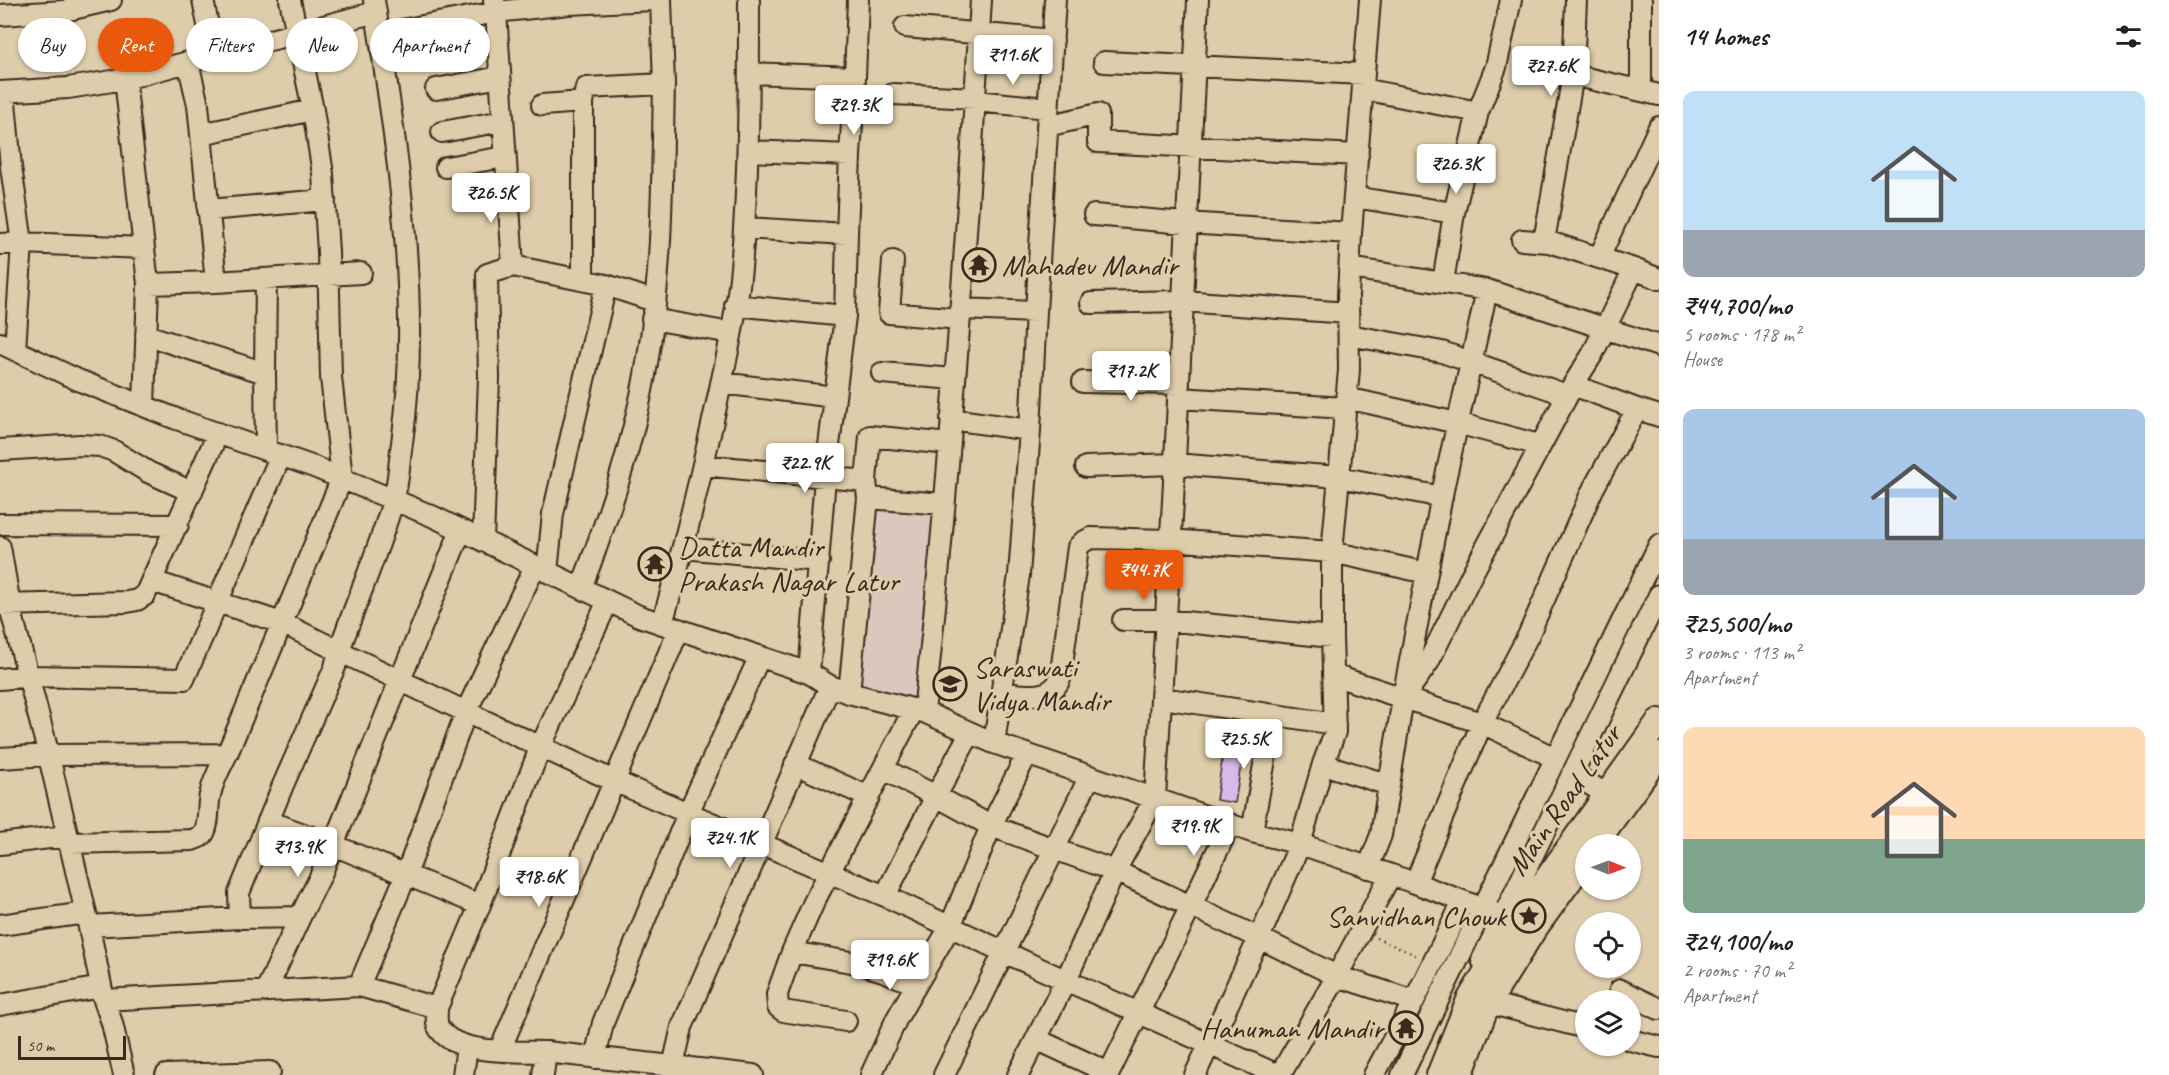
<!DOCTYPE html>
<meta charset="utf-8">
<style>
body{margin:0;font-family:Caveat,sans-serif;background:#f2f2f2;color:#202124;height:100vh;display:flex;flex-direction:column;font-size:22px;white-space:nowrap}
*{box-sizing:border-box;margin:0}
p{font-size:20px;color:#757577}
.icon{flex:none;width:33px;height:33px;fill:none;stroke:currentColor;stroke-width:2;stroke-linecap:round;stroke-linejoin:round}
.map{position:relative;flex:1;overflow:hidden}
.details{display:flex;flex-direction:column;background:#fff;width:510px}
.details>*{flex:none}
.hud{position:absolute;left:18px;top:18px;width:570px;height:54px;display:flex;gap:12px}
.needle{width:39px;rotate:91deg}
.controls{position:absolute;left:1575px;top:834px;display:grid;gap:12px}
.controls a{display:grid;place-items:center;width:66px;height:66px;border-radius:50%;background:#fff;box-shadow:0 2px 4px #0004;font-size:30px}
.scale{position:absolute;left:18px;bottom:15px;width:108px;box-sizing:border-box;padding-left:6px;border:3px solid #3b2a1e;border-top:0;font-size:16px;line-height:21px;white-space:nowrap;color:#3b2a1e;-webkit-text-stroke:4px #decdaa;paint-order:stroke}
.price{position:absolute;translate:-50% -51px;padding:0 14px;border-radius:6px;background:#fff;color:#222;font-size:20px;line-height:39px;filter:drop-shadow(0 2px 3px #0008)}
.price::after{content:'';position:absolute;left:50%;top:36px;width:18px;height:14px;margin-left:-9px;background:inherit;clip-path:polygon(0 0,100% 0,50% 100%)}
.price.current{background:#ea580c;color:#fff}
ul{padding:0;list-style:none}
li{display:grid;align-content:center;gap:12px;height:318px;padding:0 24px}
li span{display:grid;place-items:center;height:186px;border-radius:12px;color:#555}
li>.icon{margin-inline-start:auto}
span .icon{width:108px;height:108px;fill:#fffc;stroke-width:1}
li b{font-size:26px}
h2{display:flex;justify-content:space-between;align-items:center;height:72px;padding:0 24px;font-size:26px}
.pill{padding:0 21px;border-radius:27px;background:#fff;box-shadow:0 2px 4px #0004;font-size:21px;line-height:54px}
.pill.current{background:#ea580c;color:#fff}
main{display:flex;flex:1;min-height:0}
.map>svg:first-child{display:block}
</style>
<main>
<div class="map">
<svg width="1659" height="1075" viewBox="0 0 1659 1075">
<rect width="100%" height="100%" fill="#decdaa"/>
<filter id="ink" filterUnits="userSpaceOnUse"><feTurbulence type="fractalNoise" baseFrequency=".0167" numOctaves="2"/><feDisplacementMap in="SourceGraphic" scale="12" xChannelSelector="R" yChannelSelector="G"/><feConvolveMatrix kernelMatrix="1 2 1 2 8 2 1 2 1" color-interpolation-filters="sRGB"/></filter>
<g filter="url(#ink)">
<path fill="#dcc7bd" d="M 868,498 L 944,504 L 924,712 L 849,687 Z"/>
<path fill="#d8bae8" stroke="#3b2a1e" stroke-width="1.5" d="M 1223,755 L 1242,758 L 1235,803 L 1216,800 Z"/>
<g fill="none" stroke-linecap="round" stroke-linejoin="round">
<defs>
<path id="minor" d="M 653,0 L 569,4 L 496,12 L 513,266 L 606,285 L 654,301
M 661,0 L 664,84
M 1370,0 L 1351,233 L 1348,296 L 1349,370 L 1332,552 L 1427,573
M 0,15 L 64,11 L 111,0
M 905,27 L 1053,40
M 380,34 L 496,12 L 494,0
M 214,55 L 376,12
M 1104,62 L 1364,74
M 749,73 L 855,77 L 850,155
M 1573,75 L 1576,0
M 855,77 L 858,0
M 125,79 L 148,284
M 436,89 L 500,77
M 1363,89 L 1478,112 L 1454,213
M 1641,90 L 1641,0
M 0,92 L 68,88 L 125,79 L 188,62
M 4,92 L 11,167 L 22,243 L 144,248
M 893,94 L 975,98
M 975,101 L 1048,108
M 542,105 L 583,102 L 583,280
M 1478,112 L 1496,67 L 1511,0
M 1047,126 L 1098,114 L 1098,142 L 1358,155
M 442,132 L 503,121
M 201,134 L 313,110
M 748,151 L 850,155 L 847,234
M 446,167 L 505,157
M 1354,197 L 1454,213 L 1443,283
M 208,210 L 325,200
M 1094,215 L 1185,223 L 1351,233
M 744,228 L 847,234 L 845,316
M 1544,241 L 1573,75 L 1659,95
M 0,244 L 22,243 L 15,350
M 1599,258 L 1659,127
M 893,261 L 889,313 L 960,319
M 1350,268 L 1487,290
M 1634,269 L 1659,279
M 216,282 L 361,273
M 1091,303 L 1182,301 L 1348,313
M 735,305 L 845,316 L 835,397
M 961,309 L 1036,312 L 1030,430
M 1036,312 L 1055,0
M 652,319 L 731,333
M 146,335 L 265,373 L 266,279
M 1349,335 L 1442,352 L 1567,395
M 0,343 L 78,380 L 174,418 L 314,467 L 394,500 L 432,516 L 639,616 L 809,673 L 830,686 L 849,693 L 924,712 L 994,743 L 1252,832 L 1300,844 L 1415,883 L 1503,916 L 1528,928
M 265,373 L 266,450
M 882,373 L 954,379
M 1083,382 L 1179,384
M 721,383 L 835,397 L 825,478 L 809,673
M 1573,385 L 1637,409
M 1178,398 L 1346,408
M 1347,398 L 1457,423 L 1539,445
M 144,406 L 148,284 L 216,282 L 198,105 L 188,62 L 214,55 L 203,0
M 951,419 L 1030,430 L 1019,575 L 994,743
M 0,450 L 80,445 L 100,446 L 114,451 L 148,472 L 192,492
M 703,465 L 866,481 L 868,498 L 944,504
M 1086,467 L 1175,464 L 1339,477 L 1442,497
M 866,481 L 870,436 L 949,444
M 0,524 L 178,525
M 483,541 L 489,378 L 487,274 L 513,266
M 0,547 L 11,611 L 46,744 L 86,913 L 104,1000 L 112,1023 L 124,1075
M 684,548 L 819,561
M 547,572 L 553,514 L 606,285
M 152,581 L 282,623 L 342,478 L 331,377 L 328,252 L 323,174 L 313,110 L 290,0
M 581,588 C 610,514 636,436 648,357 C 663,267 662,175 664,84 L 586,88 L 583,102
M 0,605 L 127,602 L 137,600 L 145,595 L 218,433
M 1123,620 L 1165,620 L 1332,637 L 1335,732 L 1323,764 L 1300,844 L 1259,938 L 1337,976 L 1414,1001
M 662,624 C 681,558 697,492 712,425 C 723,374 736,321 741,268 C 749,179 749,90 749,0
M 1333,675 L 1403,698 L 1381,835 L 1368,868
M 0,679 L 30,676 L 184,679 L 281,455
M 1404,692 L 1444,485 L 1487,290 L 1659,346
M 849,693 L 868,498
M 1001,693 C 1023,694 1050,702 1060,679 L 1078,547 L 1083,542 L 1091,538 L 1169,540 L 1332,552 L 1332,637
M 1162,698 L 1335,724
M 1403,698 L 1428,663 L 1472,574 L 1573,385 L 1592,355 L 1634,269 L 1549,242 L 1522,240
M 1403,698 L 1482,723 L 1555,758
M 914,709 L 814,902 L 792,952 L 857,963 L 883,971 L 915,984
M 924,712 C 950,476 967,238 981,0
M 0,758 L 49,755 L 227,754 L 282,623 L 339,651 C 356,602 379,550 393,501 C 399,483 399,462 402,443 C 422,301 396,141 374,0
M 795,764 L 869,797
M 1323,764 L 1389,785
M 883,769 L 936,796 L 970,733
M 1572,773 L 1607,795
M 268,821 L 333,845 L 480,905
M 1252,832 L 1273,715
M 68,843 L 192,840 C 197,838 202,837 204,833 C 210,822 207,807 210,795 C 213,780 220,768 227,754
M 0,844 L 66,836
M 1415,883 L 1482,723 L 1528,636 L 1593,489 L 1637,409 L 1659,416
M 240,918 L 239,893 L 283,785 L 335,667 L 339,651 L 466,712 L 535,566
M 0,925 L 86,913
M 89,926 L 240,918 L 300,917 L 320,877 L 461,530
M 792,952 L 777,994 L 778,1007 L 783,1011 L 846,1021
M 1482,960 L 1659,595
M 359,986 L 406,875 L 466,712 L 614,781 L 688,813 L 760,656
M 1620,990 L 1659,1009
M 266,991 L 300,917
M 104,1000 L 359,986 L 437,1008 L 480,905 L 540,748 L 608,601
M 1488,1003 L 1586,1028
M 0,1005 L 101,987
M 437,1008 C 437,1016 435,1025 441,1031 C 459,1055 518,1051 546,1052
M 1036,1039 L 1109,1073 L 1191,906 L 1115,871 L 1155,798 L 1173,501 L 1198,0
M 1630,1040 L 1659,1047
M 500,1050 L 679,629
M 595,1058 L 603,1023 L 688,813 L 885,896 L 1045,971 L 1278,1075
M 673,1066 L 682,1027 L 830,686
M 166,1075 L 270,1072
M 463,1075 L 467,1047
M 543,1075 L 546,1052 L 753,1075
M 871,1075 L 897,1018 L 950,927 L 991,826 L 936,796 L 885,896
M 944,1075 L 1090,776
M 1018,1075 L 1066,980 L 1115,871 L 991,826 L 1027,754
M 1195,1075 L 1259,938 L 1191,906 L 1230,824
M 1280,1075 L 1337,976 L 1390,876
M 1374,1075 L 1414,1001 L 1463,902
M 1402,1075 L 1659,545"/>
<path id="major" d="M 1595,844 L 1659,755
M 1439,1075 L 1469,1000 L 1516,922 L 1659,721
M 1460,1075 L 1488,1003 L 1533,931 L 1586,858"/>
</defs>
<use href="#minor" stroke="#3b2a1e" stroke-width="24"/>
<use href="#major" stroke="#3b2a1e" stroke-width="28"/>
<path stroke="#3b2a1e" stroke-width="2" stroke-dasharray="1.5 4.5" stroke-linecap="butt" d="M 1376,938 L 1418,956"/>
<use href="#minor" stroke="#decdaa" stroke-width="20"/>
<use href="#major" stroke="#decdaa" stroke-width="24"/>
</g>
</g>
<defs>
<symbol id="temple-ring" viewBox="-11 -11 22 22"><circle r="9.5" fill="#decdaa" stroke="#3b2a1e" stroke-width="1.5"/><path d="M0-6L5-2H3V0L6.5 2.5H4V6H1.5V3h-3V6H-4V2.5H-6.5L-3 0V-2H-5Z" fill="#3b2a1e"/></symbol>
<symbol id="school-ring" viewBox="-11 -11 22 22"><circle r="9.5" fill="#decdaa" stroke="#3b2a1e" stroke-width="1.5"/><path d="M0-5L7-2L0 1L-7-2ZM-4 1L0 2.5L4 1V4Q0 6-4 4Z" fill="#3b2a1e"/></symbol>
<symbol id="sight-ring" viewBox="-11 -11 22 22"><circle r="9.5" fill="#decdaa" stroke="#3b2a1e" stroke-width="1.5"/><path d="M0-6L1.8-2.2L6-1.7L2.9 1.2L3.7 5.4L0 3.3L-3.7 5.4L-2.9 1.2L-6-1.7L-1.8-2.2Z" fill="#3b2a1e"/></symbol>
</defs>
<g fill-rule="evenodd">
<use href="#temple-ring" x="960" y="246" width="38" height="38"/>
<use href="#temple-ring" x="636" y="545" width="38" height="38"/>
<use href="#school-ring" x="931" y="665" width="38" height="38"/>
<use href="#sight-ring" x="1510" y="897" width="38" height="38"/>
<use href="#temple-ring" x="1387" y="1009" width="38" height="38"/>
</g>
<g text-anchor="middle" stroke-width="6" stroke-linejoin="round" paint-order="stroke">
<g font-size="30" fill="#3b2a1e" stroke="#decdaa" text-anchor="start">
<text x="1002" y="275">Mahadev Mandir</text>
<text x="678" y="557">Datta Mandir<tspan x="678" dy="34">Prakash Nagar Latur</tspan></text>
<text x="973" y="677">Saraswati<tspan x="973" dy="34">Vidya Mandir</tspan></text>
<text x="1506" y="926" text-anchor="end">Sanvidhan Chowk</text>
<text x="1383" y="1038" text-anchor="end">Hanuman Mandir</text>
</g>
<g font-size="30" fill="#3b2a1e" stroke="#decdaa">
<text transform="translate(1564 800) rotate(-55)" y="10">Main Road Latur</text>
</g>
</g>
</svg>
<div class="controls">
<a><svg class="needle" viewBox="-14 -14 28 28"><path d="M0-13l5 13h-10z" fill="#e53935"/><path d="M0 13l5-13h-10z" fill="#757577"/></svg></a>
<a><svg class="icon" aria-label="locate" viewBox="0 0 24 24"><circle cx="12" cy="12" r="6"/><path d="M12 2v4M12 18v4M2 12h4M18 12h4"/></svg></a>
<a><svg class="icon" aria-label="layers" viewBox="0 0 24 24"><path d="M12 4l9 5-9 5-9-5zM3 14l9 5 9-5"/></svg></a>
</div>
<div class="scale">50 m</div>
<b class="price" style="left:1013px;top:86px">₹11.6K</b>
<b class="price" style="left:1551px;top:97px">₹27.6K</b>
<b class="price" style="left:854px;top:136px">₹29.3K</b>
<b class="price" style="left:1456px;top:195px">₹26.3K</b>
<b class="price" style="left:491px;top:224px">₹26.5K</b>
<b class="price" style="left:1131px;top:402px">₹17.2K</b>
<b class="price" style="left:805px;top:494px">₹22.9K</b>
<b class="price current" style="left:1144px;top:601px">₹44.7K</b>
<b class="price" style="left:1244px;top:770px">₹25.5K</b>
<b class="price" style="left:1194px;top:857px">₹19.9K</b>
<b class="price" style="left:730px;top:869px">₹24.1K</b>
<b class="price" style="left:298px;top:878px">₹13.9K</b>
<b class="price" style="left:539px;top:908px">₹18.6K</b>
<b class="price" style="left:890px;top:991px">₹19.6K</b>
<div class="hud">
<a class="pill">Buy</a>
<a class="pill current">Rent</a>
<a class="pill">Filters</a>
<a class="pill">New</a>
<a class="pill">Apartment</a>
</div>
</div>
<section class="details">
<h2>14 homes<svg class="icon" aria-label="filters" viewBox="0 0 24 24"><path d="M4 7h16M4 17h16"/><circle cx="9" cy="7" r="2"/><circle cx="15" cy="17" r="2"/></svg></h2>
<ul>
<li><span style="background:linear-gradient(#bfe0f5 75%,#9aa5b1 0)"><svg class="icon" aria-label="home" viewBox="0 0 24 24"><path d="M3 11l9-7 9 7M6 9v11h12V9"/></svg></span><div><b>₹44,700/mo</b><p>5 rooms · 178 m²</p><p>House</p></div></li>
<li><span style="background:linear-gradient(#a9c7e8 70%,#9aa5b1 0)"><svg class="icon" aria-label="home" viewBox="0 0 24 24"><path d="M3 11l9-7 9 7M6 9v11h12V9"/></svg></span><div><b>₹25,500/mo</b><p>3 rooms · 113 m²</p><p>Apartment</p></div></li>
<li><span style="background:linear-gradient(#ffd9b3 60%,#7fa58c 0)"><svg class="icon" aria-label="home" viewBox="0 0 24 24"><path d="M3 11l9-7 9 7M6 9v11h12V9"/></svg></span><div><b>₹24,100/mo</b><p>2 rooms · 70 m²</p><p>Apartment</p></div></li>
</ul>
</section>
</main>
